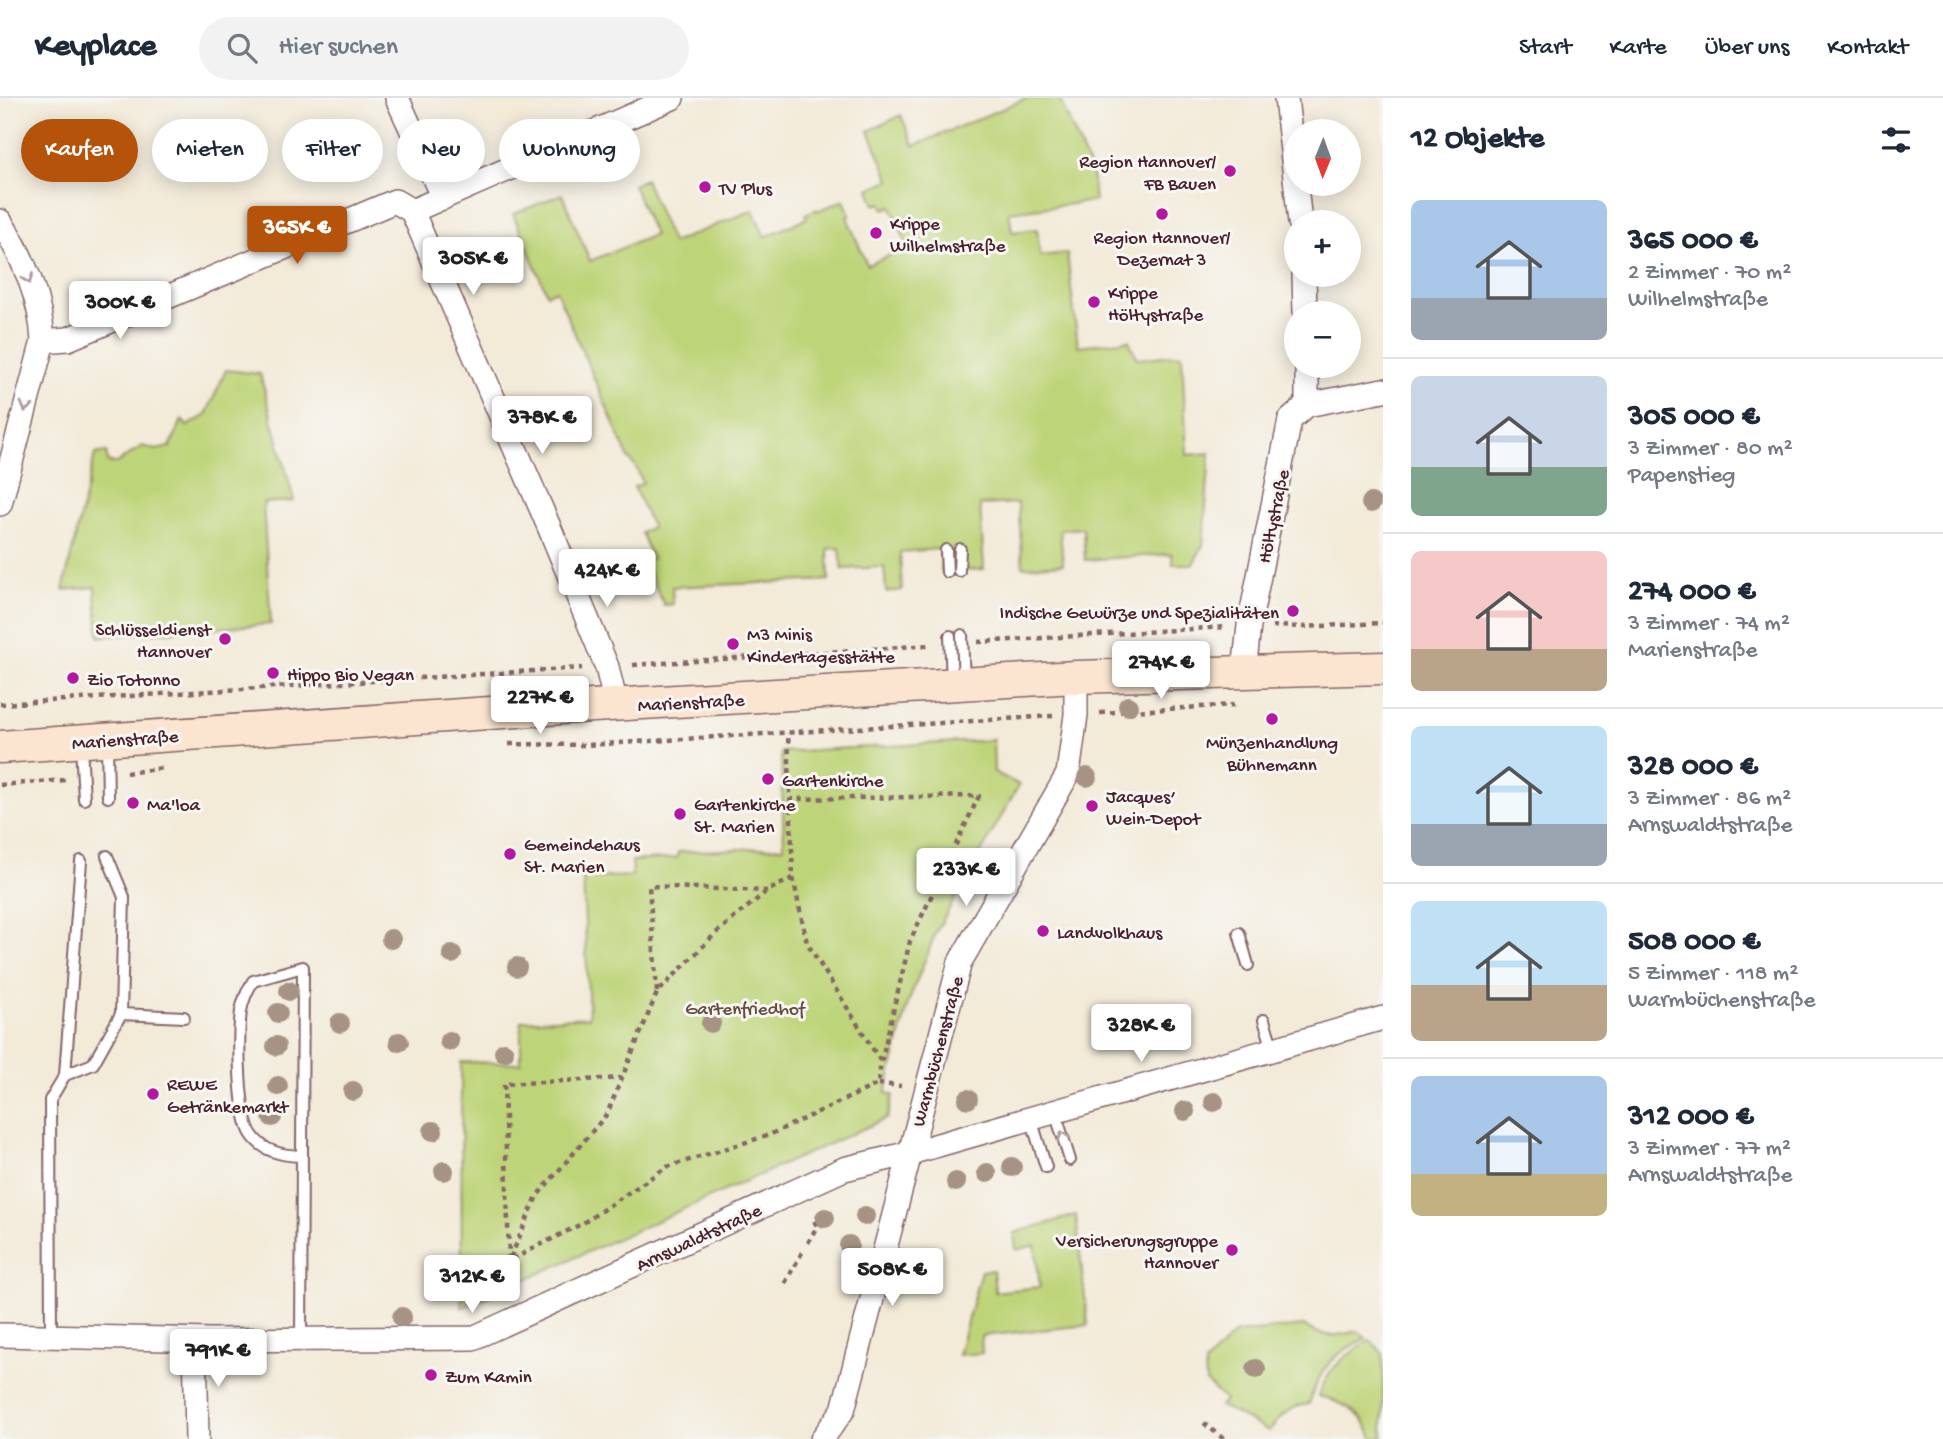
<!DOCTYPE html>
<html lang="de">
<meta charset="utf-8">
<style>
body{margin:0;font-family:"Gochi Hand",sans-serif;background:#f2f2f3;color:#1f2937;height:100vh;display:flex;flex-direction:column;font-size:26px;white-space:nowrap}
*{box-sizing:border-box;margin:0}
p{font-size:23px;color:#747a83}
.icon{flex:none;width:38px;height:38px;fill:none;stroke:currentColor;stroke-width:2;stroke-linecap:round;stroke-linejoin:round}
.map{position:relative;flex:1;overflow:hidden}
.drawer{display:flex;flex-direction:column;background:#fff;width:560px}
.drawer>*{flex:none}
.top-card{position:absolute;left:21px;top:21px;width:665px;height:63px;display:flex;gap:14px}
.needle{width:46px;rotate:181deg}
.tools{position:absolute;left:1284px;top:21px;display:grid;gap:14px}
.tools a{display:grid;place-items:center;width:77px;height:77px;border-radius:50%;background:#fff;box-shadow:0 4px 18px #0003;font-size:35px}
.price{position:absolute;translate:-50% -60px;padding:0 16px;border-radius:7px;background:#fff;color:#222;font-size:23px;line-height:46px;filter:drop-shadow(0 2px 4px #0008)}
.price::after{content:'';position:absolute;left:50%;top:42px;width:21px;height:16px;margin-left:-10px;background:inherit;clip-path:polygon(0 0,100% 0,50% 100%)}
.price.on{background:#b45309;color:#fff}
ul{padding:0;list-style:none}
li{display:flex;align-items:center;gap:21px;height:175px;padding:0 28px}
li+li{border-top:2px solid #e0e1e3}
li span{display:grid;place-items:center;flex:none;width:196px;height:140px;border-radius:10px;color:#555}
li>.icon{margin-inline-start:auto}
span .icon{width:84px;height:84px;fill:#fffc;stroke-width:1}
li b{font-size:30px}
h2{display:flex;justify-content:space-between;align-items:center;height:84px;padding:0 28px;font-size:30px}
.chip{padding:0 24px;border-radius:32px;background:#fff;box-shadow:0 4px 18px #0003;font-size:24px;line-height:63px}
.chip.on{background:#b45309;color:#fff}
header{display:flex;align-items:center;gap:42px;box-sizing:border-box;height:98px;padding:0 35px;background:#fff;border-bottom:2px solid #e0e1e3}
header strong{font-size:33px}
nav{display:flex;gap:38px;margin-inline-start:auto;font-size:24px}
.search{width:490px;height:63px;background:#f2f2f3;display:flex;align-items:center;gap:18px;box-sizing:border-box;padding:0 24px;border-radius:38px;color:#747a83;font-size:26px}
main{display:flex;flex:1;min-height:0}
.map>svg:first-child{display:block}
</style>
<header>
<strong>Keyplace</strong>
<div class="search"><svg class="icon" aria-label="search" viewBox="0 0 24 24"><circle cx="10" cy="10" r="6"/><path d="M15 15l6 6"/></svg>Hier suchen</div>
<nav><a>Start</a><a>Karte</a><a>Über uns</a><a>Kontakt</a></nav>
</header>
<main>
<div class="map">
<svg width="1383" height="1341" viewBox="0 0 1383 1341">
<rect width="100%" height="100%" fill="#f6f6f2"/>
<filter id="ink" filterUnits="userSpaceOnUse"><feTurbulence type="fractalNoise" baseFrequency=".0143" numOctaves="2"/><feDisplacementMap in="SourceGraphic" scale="14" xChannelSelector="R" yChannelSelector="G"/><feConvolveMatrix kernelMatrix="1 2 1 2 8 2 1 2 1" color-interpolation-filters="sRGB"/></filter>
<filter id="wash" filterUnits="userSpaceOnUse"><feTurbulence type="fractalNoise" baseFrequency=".00686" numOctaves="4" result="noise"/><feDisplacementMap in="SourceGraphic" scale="28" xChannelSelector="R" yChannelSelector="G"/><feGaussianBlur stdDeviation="1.57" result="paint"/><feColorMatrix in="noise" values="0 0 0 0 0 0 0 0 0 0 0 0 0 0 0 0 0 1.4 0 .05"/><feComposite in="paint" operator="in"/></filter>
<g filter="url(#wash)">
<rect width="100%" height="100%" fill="#f3ead8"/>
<path fill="#bed478" stroke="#847a52" stroke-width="2" d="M 1027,0 L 1059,0 L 1092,75 L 1095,103 L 1009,114 L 1012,134 L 1037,131 L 1040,158 L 1067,155 L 1078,248 L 1129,242 L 1137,261 L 1182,256 L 1187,357 L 1210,355 L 1203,447 L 1193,466 L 1173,466 L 1172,456 L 1085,462 L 1083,430 L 1060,432 L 1063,466 L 1023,469 L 1018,405 L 980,407 L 984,471 L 942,474 L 940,451 L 900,454 L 902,492 L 886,494 L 884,469 L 842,471 L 840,450 L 828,451 L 829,482 L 672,489 L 673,506 L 664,507 L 644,464 L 652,460 L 641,435 L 652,429 L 634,389 L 643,385 L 636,369 L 629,361 L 556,192 L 547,196 L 513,116 L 562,96 L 590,163 L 654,137 L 633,87 L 645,81 L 672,145 L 753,112 L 765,139 L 807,120 L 806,116 L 816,111 L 817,113 L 844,102 L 850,117 L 847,119 L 867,167 L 908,150 L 891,108 L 884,111 L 881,105 L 875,107 L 869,91 L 890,82 L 869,33 L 901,17 L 914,48 Z
M 226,272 L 260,276 L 294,403 L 263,405 L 271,526 L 99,539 L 95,489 L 63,492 L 95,356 L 106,354 L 108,365 L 117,365 L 142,348 L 156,352 L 170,349 L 182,322 L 187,328 L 206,317 Z
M 993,642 L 994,674 L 1019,687 L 936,834 L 908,905 L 886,995 L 893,997 L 887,1020 L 462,1210 L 461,964 L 521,965 L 521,923 L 589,919 L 583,780 L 632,778 L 632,763 L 677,760 L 678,754 L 784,749 L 781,654 Z
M 1076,1117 L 1088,1227 L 981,1238 L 982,1255 L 958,1257 L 981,1173 L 993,1172 L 995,1194 L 1040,1189 L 1035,1147 L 1016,1152 L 1014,1135 Z
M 1303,1228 C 1326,1240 1334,1239 1358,1233 L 1366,1240 C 1332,1256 1320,1270 1309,1306 C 1289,1308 1281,1318 1269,1333 L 1220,1308 L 1225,1302 L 1206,1284 L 1205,1266 L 1235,1235 Z
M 1370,1242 L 1383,1255 L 1383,1339 L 1375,1341 C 1370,1336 1367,1328 1363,1322 C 1352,1309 1334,1302 1318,1298 C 1329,1269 1344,1258 1370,1242 Z"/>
</g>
<g filter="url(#ink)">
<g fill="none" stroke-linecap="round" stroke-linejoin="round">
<defs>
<path id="lane" d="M 946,452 L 947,474
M 959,473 L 960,451
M 962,537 L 964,583
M 950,538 L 952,584
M 107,646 L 108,699
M 81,648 L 84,701
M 107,758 L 124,799 L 121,916
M 1239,835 L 1248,867
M 1264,922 L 1273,951
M 65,977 L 93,966 L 121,916 L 184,919
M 1055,1014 L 1070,1062
M 1031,1021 L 1046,1069
M 300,1058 C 281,1057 264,1054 252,1037 C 238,1017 238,938 241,913 C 243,901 247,893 253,883 L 303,869 L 301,1241
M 51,1239 L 50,1002 L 65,977 L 81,763"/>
<path id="street" d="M 397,0 L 443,100
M 1286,0 L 1300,124
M 412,113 L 550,431 L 607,569 L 616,607
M 412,113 L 672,0
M 0,123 C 23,158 41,201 43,243 L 0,406
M 1304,177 L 1305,215
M 43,243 L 68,241 L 395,103 L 412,113
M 1307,307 L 1383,292
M 1244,574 L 1249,528 L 1290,322 L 1307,307 L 1307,268
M 0,1237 L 210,1242 L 473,1240 L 844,1071 L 910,1055 L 1383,920
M 195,1242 L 197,1341
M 822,1341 L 843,1312 L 960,864 L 1068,676 L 1076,617 L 1076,579"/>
<path id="secondary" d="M 0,649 L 576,609 L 1076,579 L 1383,570"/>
</defs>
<use href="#lane" stroke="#856668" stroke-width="14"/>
<use href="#street" stroke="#856668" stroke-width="26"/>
<use href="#secondary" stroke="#856668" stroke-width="35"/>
<path stroke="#856668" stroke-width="4.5" stroke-dasharray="5 5" stroke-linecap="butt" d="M 1272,528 L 1304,529 L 1383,525
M 978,544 L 1225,529
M 633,567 L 931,547
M 0,606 L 582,570
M 1100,615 L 1234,607
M 509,646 L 587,647 L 1053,618
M 126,675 L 163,670
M 0,687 L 65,682
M 793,780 L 807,845 L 881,964
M 657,894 L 649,788 L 767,793
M 623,980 L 504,986 L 509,1163 L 537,1098 L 607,1016 L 657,895 L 716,835 L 767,793 L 793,780 L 788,635
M 878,986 L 901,988
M 808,1145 L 817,1128 L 812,1119
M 785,1185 L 804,1151
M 507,1199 L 509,1163 L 583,1125 L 667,1069 L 769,1037 L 878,986 L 881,964 L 910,843 L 979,698 L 791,701
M 1204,1325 L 1224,1341"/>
<use href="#lane" stroke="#fff" stroke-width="10"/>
<use href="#street" stroke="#fff" stroke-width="23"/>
<use href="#secondary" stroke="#fce5d0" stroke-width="32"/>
</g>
<g fill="#a69383">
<circle cx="1371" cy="405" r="10"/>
<circle cx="1128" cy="608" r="10"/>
<circle cx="1087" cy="679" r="10"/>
<circle cx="391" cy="841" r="10"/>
<circle cx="452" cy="856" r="10"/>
<circle cx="517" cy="869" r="10"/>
<circle cx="289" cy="893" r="10"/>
<circle cx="278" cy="915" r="10"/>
<circle cx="340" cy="925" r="10"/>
<circle cx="711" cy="925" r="10"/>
<circle cx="449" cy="943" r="10"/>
<circle cx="399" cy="944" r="10"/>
<circle cx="276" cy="948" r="10"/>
<circle cx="504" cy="954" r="10"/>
<circle cx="278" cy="988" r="10"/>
<circle cx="353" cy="993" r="10"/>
<circle cx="968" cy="1001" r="10"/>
<circle cx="1214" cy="1004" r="10"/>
<circle cx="1185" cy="1013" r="10"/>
<circle cx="272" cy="1019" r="10"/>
<circle cx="433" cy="1033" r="10"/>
<circle cx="1012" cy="1069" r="10"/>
<circle cx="444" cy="1073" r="10"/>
<circle cx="987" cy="1075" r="10"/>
<circle cx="956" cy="1084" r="10"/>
<circle cx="865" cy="1118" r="10"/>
<circle cx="825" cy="1120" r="10"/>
<circle cx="849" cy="1147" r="10"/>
<circle cx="402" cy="1219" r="10"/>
<circle cx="1256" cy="1271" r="10"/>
</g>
<defs><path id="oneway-chevron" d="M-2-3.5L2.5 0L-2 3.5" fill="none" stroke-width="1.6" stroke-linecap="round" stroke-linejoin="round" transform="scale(1.75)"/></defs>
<g stroke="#ae9aa0">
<use href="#oneway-chevron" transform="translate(28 181) rotate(69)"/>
<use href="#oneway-chevron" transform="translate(26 309) rotate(105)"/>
<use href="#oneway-chevron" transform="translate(1063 1038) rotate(-107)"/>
</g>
</g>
<g fill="#b5179e" stroke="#f6f6f2" stroke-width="2.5">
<circle cx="1230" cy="73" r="7"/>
<circle cx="705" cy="89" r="7"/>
<circle cx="1162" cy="116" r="7"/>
<circle cx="876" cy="135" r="7"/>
<circle cx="1094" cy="204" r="7"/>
<circle cx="1293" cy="513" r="7"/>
<circle cx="225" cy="541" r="7"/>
<circle cx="733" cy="546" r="7"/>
<circle cx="273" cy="575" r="7"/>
<circle cx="73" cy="580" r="7"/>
<circle cx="1272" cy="621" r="7"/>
<circle cx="768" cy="681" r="7"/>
<circle cx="133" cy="705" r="7"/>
<circle cx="1092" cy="708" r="7"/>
<circle cx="680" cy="716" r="7"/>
<circle cx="510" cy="756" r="7"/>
<circle cx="1043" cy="833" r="7"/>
<circle cx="153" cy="996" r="7"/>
<circle cx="1232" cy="1152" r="7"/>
<circle cx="431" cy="1277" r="7"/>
</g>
<g text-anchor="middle" stroke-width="6" stroke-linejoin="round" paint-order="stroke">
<g font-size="19" fill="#4a1f2b" stroke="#f6f6f2" text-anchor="start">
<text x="1216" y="69" text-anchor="end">Region Hannover/<tspan x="1216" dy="22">FB Bauen</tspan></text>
<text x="719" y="96">TV Plus</text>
<text x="890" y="131">Krippe<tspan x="890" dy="22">Wilhelmstraße</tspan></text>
<text x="1162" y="145" text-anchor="middle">Region Hannover/<tspan x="1162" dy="22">Dezernat 3</tspan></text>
<text x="1108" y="200">Krippe<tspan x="1108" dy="22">Höltystraße</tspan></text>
<text x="1279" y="520" text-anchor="end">Indische Gewürze und Spezialitäten</text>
<text x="211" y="537" text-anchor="end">Schlüsseldienst<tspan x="211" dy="22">Hannover</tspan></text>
<text x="747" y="542">M3 Minis<tspan x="747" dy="22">Kindertagesstätte</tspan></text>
<text x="287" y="582">Hippo Bio Vegan</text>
<text x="87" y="587">Zio Totonno</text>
<text x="1272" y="650" text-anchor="middle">Münzenhandlung<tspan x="1272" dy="22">Bühnemann</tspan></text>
<text x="782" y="688">Gartenkirche</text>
<text x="1106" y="704">Jacques’<tspan x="1106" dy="22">Wein-Depot</tspan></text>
<text x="147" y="712">Ma'loa</text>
<text x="694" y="712">Gartenkirche<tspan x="694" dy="22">St. Marien</tspan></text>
<text x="524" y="752">Gemeindehaus<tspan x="524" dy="22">St. Marien</tspan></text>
<text x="1057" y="840">Landvolkhaus</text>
<text x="167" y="992">REWE<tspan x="167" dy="22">Getränkemarkt</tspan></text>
<text x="1218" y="1148" text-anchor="end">Versicherungsgruppe<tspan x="1218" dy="22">Hannover</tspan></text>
<text x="445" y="1284">Zum Kamin</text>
</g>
<g font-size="19" fill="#4a1f2b" stroke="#f6f6f2">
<text transform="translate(1272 418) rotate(-78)" y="7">Höltystraße</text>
<text transform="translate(691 603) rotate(-3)" y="7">Marienstraße</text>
<text transform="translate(125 640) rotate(-4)" y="7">Marienstraße</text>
<text transform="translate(936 953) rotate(-75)" y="7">Warmbüchenstraße</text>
<text transform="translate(698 1138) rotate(-25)" y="7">Arnswaldtstraße</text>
</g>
<g font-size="19" fill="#674c3e" stroke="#f6f6f2">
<text x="745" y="916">Gartenfriedhof</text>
</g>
</g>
</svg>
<div class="tools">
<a><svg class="needle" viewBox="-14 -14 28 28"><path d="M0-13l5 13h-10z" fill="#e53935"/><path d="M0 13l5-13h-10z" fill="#747a83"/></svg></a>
<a>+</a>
<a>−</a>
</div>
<b class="price on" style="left:297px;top:168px">365K €</b>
<b class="price" style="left:473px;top:199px">305K €</b>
<b class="price" style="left:120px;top:243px">300K €</b>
<b class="price" style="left:542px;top:358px">378K €</b>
<b class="price" style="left:607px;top:511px">424K €</b>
<b class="price" style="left:1161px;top:603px">274K €</b>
<b class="price" style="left:540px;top:638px">227K €</b>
<b class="price" style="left:966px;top:810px">233K €</b>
<b class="price" style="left:1141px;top:966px">328K €</b>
<b class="price" style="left:892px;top:1210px">508K €</b>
<b class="price" style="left:472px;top:1217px">312K €</b>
<b class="price" style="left:218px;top:1291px">791K €</b>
<div class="top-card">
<a class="chip on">Kaufen</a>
<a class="chip">Mieten</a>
<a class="chip">Filter</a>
<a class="chip">Neu</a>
<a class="chip">Wohnung</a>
</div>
</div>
<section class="drawer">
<h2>12 Objekte<svg class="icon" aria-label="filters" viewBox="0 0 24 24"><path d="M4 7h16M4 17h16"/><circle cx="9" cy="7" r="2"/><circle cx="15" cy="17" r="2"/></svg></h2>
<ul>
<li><span style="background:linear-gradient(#a9c7e8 70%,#9aa5b1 0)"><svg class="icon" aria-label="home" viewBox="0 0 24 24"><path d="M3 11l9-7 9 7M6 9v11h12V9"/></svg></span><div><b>365 000 €</b><p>2 Zimmer · 70 m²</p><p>Wilhelmstraße</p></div></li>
<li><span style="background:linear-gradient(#c9d6e8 65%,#7fa58c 0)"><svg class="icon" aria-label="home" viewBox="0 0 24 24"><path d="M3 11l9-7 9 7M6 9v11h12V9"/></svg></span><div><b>305 000 €</b><p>3 Zimmer · 80 m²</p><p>Papenstieg</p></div></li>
<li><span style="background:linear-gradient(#f6c9c9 70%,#b9a48a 0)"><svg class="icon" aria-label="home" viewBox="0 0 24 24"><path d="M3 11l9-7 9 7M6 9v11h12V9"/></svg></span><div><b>274 000 €</b><p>3 Zimmer · 74 m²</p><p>Marienstraße</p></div></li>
<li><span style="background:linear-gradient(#bfe0f5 70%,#9aa5b1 0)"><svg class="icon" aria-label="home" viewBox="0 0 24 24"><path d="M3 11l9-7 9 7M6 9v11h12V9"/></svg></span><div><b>328 000 €</b><p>3 Zimmer · 86 m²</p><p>Arnswaldtstraße</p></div></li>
<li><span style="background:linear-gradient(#bfe0f5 60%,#b9a48a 0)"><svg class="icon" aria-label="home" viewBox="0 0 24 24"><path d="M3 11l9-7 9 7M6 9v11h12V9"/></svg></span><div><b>508 000 €</b><p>5 Zimmer · 118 m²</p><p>Warmbüchenstraße</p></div></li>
<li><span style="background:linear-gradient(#a9c7e8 70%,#c2b280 0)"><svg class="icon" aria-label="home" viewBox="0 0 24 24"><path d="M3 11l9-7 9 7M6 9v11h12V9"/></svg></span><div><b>312 000 €</b><p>3 Zimmer · 77 m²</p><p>Arnswaldtstraße</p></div></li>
</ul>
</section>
</main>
